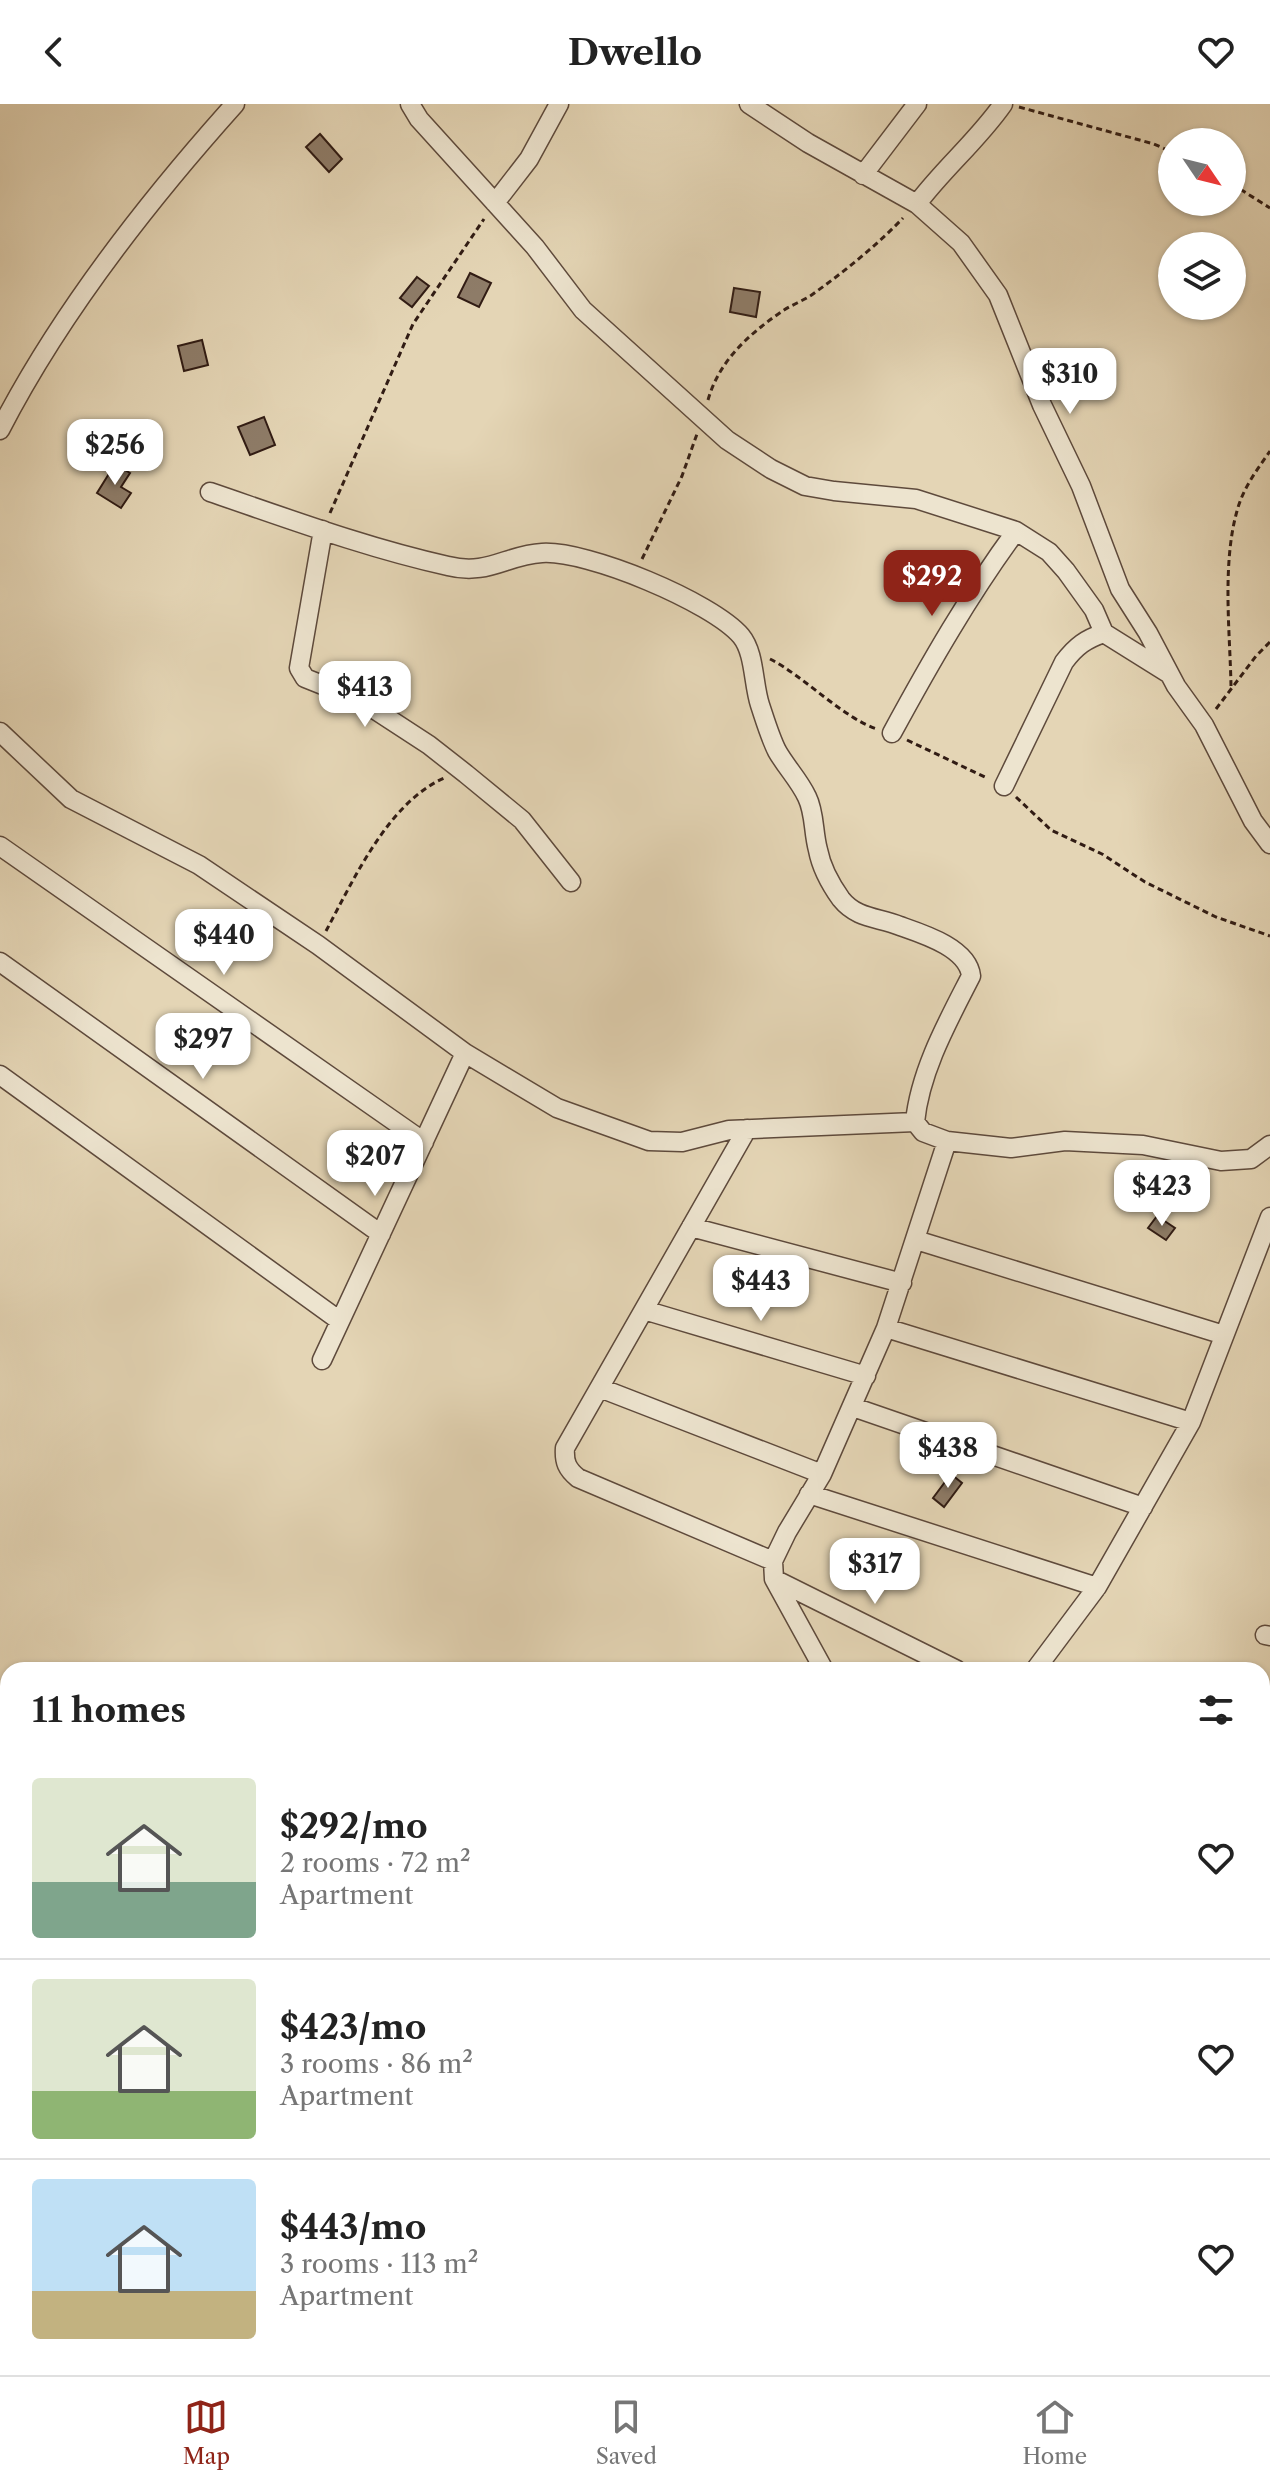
<!DOCTYPE html>
<meta charset="utf-8">
<style>
body{margin:0;font-family:"Libre Caslon Text",serif;background:#f6f6f6;color:#222;height:100vh;display:flex;flex-direction:column;font-size:30px;white-space:nowrap}
*{box-sizing:border-box;margin:0}
p{font-size:26px;color:#767676}
.icon{flex:none;width:44px;height:44px;fill:none;stroke:currentColor;stroke-width:2;stroke-linecap:round;stroke-linejoin:round}
.map{position:relative;flex:1;overflow:hidden}
.details{position:absolute;left:0px;top:1558px;width:1270px;height:714px;display:flex;flex-direction:column;background:#fff;border-radius:24px 24px 0 0;box-shadow:0 2px 6px #0004}
.details>*{flex:none}
.needle{width:52px;rotate:125deg}
.buttons{position:absolute;left:1158px;top:24px;display:grid;gap:16px}
.buttons a{display:grid;place-items:center;width:88px;height:88px;border-radius:50%;background:#fff;box-shadow:0 2px 6px #0004;font-size:40px}
.price{position:absolute;translate:-50% -68px;padding:0 18px;border-radius:16px;background:#fff;color:#222;font-size:26px;line-height:52px;filter:drop-shadow(0 2px 4px #0008)}
.price::after{content:'';position:absolute;left:50%;top:48px;width:24px;height:18px;margin-left:-12px;background:inherit;clip-path:polygon(0 0,100% 0,50% 100%)}
.price.selected{background:#8f2418;color:#fff}
ul{padding:0;list-style:none}
li{display:flex;align-items:center;gap:24px;height:200px;padding:0 32px}
li+li{border-top:2px solid #e0e0e0}
li span{display:grid;place-items:center;flex:none;width:224px;height:160px;border-radius:8px;color:#555}
li>.icon{margin-inline-start:auto}
span .icon{width:96px;height:96px;fill:#fffc;stroke-width:1}
li b{font-size:34px}
h2{display:flex;justify-content:space-between;align-items:center;height:96px;padding:0 32px;font-size:34px}
header{display:flex;justify-content:space-between;align-items:center;height:104px;padding:0 32px;background:#fff;font-size:36px;font-weight:700}
.tab-bar{display:flex;justify-content:space-around;align-items:center;height:112px;border-top:2px solid #e0e0e0;background:#fff;font-size:22px;color:#767676}
.tab-bar a{display:grid;justify-items:center;gap:4px}
.tab-bar .selected{color:#8f2418}
.map>svg:first-child{display:block}
</style>
<header><svg class="icon" aria-label="back" viewBox="0 0 24 24"><path d="M15 5l-7 7 7 7"/></svg>Dwello<svg class="icon" aria-label="heart" viewBox="0 0 24 24"><path d="M12 20l-8-8c-3-5 5-10 8-4 3-6 11-1 8 4z"/></svg></header>
<div class="map">
<svg width="1270" height="2271" viewBox="0 0 1270 2271">
<rect width="100%" height="100%" fill="#e4d5b5"/>
<filter id="stains"><feTurbulence type="fractalNoise" baseFrequency=".0025" numOctaves="4"/><feColorMatrix values="0 0 0 0 .2 0 0 0 0 .09 0 0 0 0 .02 0 0 0 .5 -.17"/></filter>
<radialGradient id="worn" r=".72"><stop offset=".6" stop-color="#630" stop-opacity="0"/><stop offset="1" stop-color="#630" stop-opacity=".3"/></radialGradient>
<path fill="#8e7c68" stroke="#311c14" stroke-width="2" d="M 320,30 L 342,55 L 329,68 L 306,43 Z
M 470,169 L 491,179 L 479,203 L 458,193 Z
M 417,173 L 429,182 L 412,203 L 400,194 Z
M 734,184 L 760,188 L 756,213 L 730,208 Z
M 202,236 L 208,261 L 184,267 L 178,242 Z
M 264,313 L 275,341 L 250,351 L 238,323 Z
M 115,360 L 130,369 L 121,383 L 131,389 L 121,404 L 97,389 Z
M 1157,1112 L 1175,1124 L 1166,1136 L 1148,1124 Z
M 951,1370 L 962,1379 L 944,1403 L 933,1394 Z"/>
<g fill="none" stroke-linecap="round" stroke-linejoin="round">
<defs>
<path id="minor" d="M 410,0 L 419,15 L 535,143 L 583,206 L 727,336 L 771,365 L 805,382 L 834,387 L 916,395 L 1016,427 L 1049,448 L 1066,467 L 1094,506 L 1104,529 L 1168,569
M 749,0 L 808,39 L 917,100 L 961,139 L 998,191 L 1042,301 L 1081,382 L 1120,485 L 1148,529 L 1176,582 L 1204,621 L 1253,717 L 1270,740
M 863,71 L 917,0
M 495,99 L 529,55 L 559,0
M 917,100 C 943,65 978,36 1003,0
M 0,326 C 59,211 149,96 235,0
M 210,388 C 289,415 367,444 448,462 C 488,472 506,451 542,449 C 587,446 712,498 741,532 C 755,549 753,580 760,601 C 765,616 770,633 777,647 C 786,663 799,676 807,693 C 815,709 813,728 818,746 C 821,762 831,781 841,795 C 857,815 878,813 900,822 C 923,830 968,844 971,872 C 948,917 920,967 915,1018 L 923,1028 L 947,1037 L 1011,1044 L 1065,1037 L 1143,1041 L 1221,1057 L 1251,1055 L 1270,1041
M 323,426 L 299,564 L 305,574 L 360,596 L 429,641 L 466,670 L 522,716 L 571,778
M 0,628 L 71,695 L 199,761 L 318,841 L 465,949 L 557,1004 L 649,1037 L 682,1038 L 729,1026 L 915,1018
M 892,629 C 930,559 969,491 1016,427
M 1004,682 L 1064,558 C 1076,542 1086,535 1104,529
M 0,742 L 424,1038
M 0,858 L 381,1130
M 0,971 L 340,1217
M 747,1025 L 565,1344 C 564,1358 567,1365 578,1374 L 773,1457
M 691,1123 L 902,1179
M 916,1136 L 1224,1231
M 644,1206 L 866,1272
M 886,1224 L 1191,1318
M 322,1256 L 465,949
M 600,1284 L 822,1370
M 853,1303 L 1143,1403
M 809,1390 L 1097,1483
M 774,1475 L 957,1566
M 1265,1531 L 1270,1532
M 824,1566 L 774,1475 L 773,1457 L 787,1428 L 822,1370 L 886,1224 L 947,1037
M 1035,1566 L 1097,1483 L 1191,1318 L 1270,1113
M 0,1673 L 8,1674
M 1262,1841 L 1270,1836
M 0,1898 L 8,1905
M 0,2008 L 8,1987
M 676,2264 L 689,2271
M 877,2264 L 889,2271
M 1086,2264 L 1087,2271
M 946,2271 L 952,2264"/>
</defs>
<use href="#minor" stroke="#5e4a3c" stroke-width="21"/>
<path stroke="#311c14" stroke-width="3" stroke-dasharray="6 4" stroke-linecap="butt" d="M 1019,3 L 1154,40 L 1172,48
M 1232,80 L 1270,104
M 708,296 C 719,257 748,231 781,208 C 791,201 803,197 813,190 C 845,167 876,142 903,114
M 330,409 L 413,220 L 484,115
M 642,455 L 682,372 L 697,330
M 770,555 C 805,573 843,614 877,625
M 1231,582 C 1230,528 1222,460 1237,407 C 1243,384 1257,366 1270,347
M 1216,605 L 1256,552 L 1270,538
M 907,636 L 987,674
M 1016,693 L 1051,726 L 1102,750 L 1145,778 L 1216,813 L 1270,832
M 326,827 C 354,775 388,699 444,674"/>
<use href="#minor" stroke="#ede4cf" stroke-width="18"/>
</g>
<rect width="100%" height="100%" filter="url(#stains)"/>
<rect width="100%" height="100%" fill="url(#worn)"/>
</svg>
<div class="buttons">
<a><svg class="needle" viewBox="-14 -14 28 28"><path d="M0-13l5 13h-10z" fill="#e53935"/><path d="M0 13l5-13h-10z" fill="#767676"/></svg></a>
<a><svg class="icon" aria-label="layers" viewBox="0 0 24 24"><path d="M12 4l9 5-9 5-9-5zM3 14l9 5 9-5"/></svg></a>
</div>
<b class="price" style="left:1070px;top:312px">$310</b>
<b class="price" style="left:115px;top:383px">$256</b>
<b class="price selected" style="left:932px;top:514px">$292</b>
<b class="price" style="left:365px;top:625px">$413</b>
<b class="price" style="left:224px;top:873px">$440</b>
<b class="price" style="left:203px;top:977px">$297</b>
<b class="price" style="left:375px;top:1094px">$207</b>
<b class="price" style="left:1162px;top:1124px">$423</b>
<b class="price" style="left:761px;top:1219px">$443</b>
<b class="price" style="left:948px;top:1386px">$438</b>
<b class="price" style="left:875px;top:1502px">$317</b>
<section class="details">
<h2>11 homes<svg class="icon" aria-label="filters" viewBox="0 0 24 24"><path d="M4 7h16M4 17h16"/><circle cx="9" cy="7" r="2"/><circle cx="15" cy="17" r="2"/></svg></h2>
<ul>
<li><span style="background:linear-gradient(#dfe7d0 65%,#7fa58c 0)"><svg class="icon" aria-label="home" viewBox="0 0 24 24"><path d="M3 11l9-7 9 7M6 9v11h12V9"/></svg></span><div><b>$292/mo</b><p>2 rooms · 72 m²</p><p>Apartment</p></div><svg class="icon" aria-label="heart" viewBox="0 0 24 24"><path d="M12 20l-8-8c-3-5 5-10 8-4 3-6 11-1 8 4z"/></svg></li>
<li><span style="background:linear-gradient(#dfe7d0 70%,#8fb573 0)"><svg class="icon" aria-label="home" viewBox="0 0 24 24"><path d="M3 11l9-7 9 7M6 9v11h12V9"/></svg></span><div><b>$423/mo</b><p>3 rooms · 86 m²</p><p>Apartment</p></div><svg class="icon" aria-label="heart" viewBox="0 0 24 24"><path d="M12 20l-8-8c-3-5 5-10 8-4 3-6 11-1 8 4z"/></svg></li>
<li><span style="background:linear-gradient(#bfe0f5 70%,#c2b280 0)"><svg class="icon" aria-label="home" viewBox="0 0 24 24"><path d="M3 11l9-7 9 7M6 9v11h12V9"/></svg></span><div><b>$443/mo</b><p>3 rooms · 113 m²</p><p>Apartment</p></div><svg class="icon" aria-label="heart" viewBox="0 0 24 24"><path d="M12 20l-8-8c-3-5 5-10 8-4 3-6 11-1 8 4z"/></svg></li>
</ul>
</section>
</div>
<nav class="tab-bar">
<a class="selected"><svg class="icon" aria-label="map" viewBox="0 0 24 24"><path d="M3 6l6-2 6 2 6-2v14l-6 2-6-2-6 2zM9 4v14M15 6v14"/></svg>Map</a>
<a><svg class="icon" aria-label="saved" viewBox="0 0 24 24"><path d="M7 4h10v16l-5-4-5 4z"/></svg>Saved</a>
<a><svg class="icon" aria-label="home" viewBox="0 0 24 24"><path d="M3 11l9-7 9 7M6 9v11h12V9"/></svg>Home</a>
</nav>
